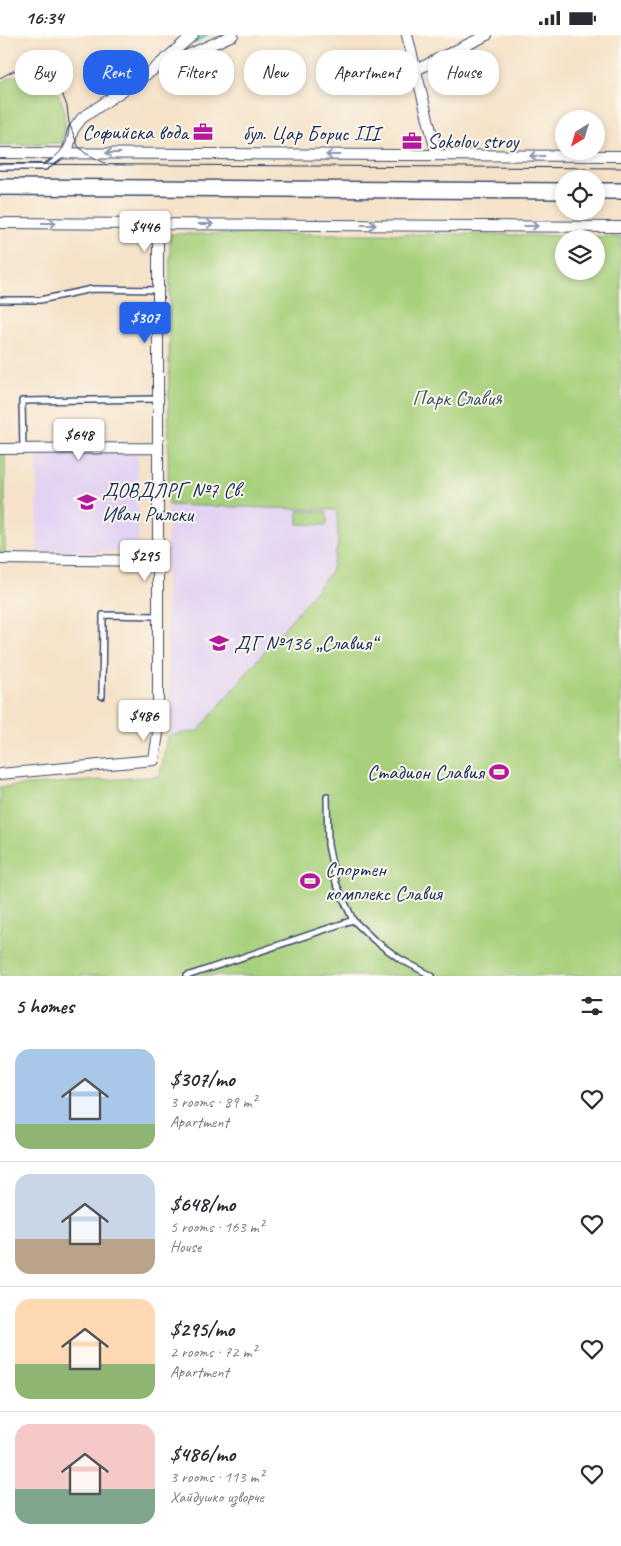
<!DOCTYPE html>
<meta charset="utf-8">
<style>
body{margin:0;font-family:Caveat,sans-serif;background:#f2f2f3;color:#2b2b33;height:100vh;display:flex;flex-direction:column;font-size:19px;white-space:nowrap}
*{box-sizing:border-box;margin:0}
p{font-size:16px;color:#7c7c81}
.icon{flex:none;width:28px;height:28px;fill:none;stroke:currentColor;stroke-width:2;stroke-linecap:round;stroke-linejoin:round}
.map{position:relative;height:941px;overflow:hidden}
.side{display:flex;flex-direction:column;background:#fff;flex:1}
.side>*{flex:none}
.hud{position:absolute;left:15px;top:15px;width:591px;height:45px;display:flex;gap:10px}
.needle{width:32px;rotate:218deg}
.buttons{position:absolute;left:555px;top:75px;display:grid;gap:10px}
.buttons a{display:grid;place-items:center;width:50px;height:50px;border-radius:50%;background:#fff;box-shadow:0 2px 8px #0003;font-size:25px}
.price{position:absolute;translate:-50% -42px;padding:0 11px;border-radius:5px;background:#fff;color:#222;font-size:16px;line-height:32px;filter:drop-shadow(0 1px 2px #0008)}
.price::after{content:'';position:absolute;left:50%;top:30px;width:15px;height:11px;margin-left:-8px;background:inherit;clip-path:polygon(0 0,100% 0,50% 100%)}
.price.selected{background:#2563eb;color:#fff}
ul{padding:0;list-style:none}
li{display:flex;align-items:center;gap:15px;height:125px;padding:0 15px}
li+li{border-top:1px solid #e1e1e2}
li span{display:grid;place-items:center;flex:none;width:140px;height:100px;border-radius:15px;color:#555}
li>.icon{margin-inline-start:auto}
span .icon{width:60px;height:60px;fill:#fffc;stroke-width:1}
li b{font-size:21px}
h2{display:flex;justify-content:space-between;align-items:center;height:60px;padding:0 15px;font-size:21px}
.tag{padding:0 18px;border-radius:20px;background:#fff;box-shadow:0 2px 8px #0003;font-size:18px;line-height:45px}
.tag.selected{background:#2563eb;color:#fff}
.status{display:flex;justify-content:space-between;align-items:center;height:35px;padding:0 25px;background:#fff;direction:ltr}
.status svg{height:14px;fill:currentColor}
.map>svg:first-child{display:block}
</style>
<div class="status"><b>16:34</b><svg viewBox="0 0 49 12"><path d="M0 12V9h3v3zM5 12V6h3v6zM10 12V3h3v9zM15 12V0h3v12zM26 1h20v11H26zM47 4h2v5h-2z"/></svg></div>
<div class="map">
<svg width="621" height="941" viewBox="0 0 621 941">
<rect width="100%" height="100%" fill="#fbf7ec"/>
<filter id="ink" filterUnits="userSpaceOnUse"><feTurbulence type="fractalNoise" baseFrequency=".02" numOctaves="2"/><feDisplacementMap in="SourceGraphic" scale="10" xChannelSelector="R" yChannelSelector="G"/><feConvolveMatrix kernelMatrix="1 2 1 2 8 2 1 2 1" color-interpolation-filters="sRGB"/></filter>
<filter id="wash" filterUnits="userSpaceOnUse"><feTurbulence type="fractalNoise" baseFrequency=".0096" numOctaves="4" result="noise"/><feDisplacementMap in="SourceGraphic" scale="20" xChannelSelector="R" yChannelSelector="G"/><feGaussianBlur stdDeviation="1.12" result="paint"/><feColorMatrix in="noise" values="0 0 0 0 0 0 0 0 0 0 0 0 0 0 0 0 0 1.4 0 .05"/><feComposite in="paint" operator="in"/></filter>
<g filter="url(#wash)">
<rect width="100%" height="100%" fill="#f5e2c8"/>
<path fill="#e3d3f3" d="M 37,417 L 137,418 L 139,516 L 37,517 Z
M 168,470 L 337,475 L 338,509 L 331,537 L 198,696 L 170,701 L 166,565 Z"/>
<path fill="#a7d07c" stroke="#61806d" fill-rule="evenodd" d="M 26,40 C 30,41 37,41 41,43 C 65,55 69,85 61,108 L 0,110 L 0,48 L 11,42 Z
M 170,199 L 471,199 L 621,202 L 621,941 L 0,941 L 0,752 L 160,741 L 167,701 L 198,696 L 331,537 L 338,509 L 337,475 L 168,470 ZM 564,204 L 596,204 L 596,236 L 564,236 Z
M 0,417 L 5,417 L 5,519 L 0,519 Z
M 298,476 L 327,477 L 327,490 L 298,489 Z"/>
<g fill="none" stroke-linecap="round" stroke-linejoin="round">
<path stroke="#4fbacb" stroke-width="4" d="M 194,7 L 206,0"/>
</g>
</g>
<g filter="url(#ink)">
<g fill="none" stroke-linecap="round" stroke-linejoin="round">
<defs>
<path id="service" d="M 0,132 L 45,132 L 64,119
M 0,265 L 40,265 L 92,254 L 158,255
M 23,414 L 22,366 L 158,364
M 102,661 L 103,580 L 158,581
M 327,762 L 328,810 L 336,848 L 353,885 L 374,905 L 400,924 L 432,941
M 187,941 L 353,885"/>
<path id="minor" d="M 407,0 L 437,120
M 163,31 L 233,0
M 416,35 L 487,0
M 0,118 L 621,121
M 67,118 L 73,95 L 82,83 L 153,35 L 193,0
M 0,188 L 621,192
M 0,414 L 158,413
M 0,524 L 158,526
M 0,739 L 154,725 L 158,698 L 158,189"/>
<path id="primary" d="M 0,152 L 564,156
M 596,156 L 621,156"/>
</defs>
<use href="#service" stroke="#3c4a6e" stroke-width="8"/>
<use href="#minor" stroke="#3c4a6e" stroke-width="12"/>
<use href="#primary" stroke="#3c4a6e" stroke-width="18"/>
<use href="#service" stroke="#fff" stroke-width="5"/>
<use href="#minor" stroke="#fff" stroke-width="10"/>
<use href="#primary" stroke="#fff" stroke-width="15"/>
<path stroke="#1b2f5e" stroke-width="1" d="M 0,43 L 13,36 L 23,34 L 38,37 L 53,44 L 61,56 L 67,71 L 69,88 L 78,111 L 85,118 L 105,128
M 0,129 L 621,133
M 46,129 C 60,119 69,110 69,91"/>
</g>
<defs><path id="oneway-shaft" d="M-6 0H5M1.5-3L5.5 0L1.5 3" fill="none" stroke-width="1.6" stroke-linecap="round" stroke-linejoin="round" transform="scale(1.25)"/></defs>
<g stroke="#8d97ae">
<use href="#oneway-shaft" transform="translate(113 118) rotate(-180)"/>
<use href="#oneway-shaft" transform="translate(333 120) rotate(-180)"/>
<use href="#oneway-shaft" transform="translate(537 121) rotate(180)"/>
<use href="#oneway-shaft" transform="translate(49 188)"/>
<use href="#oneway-shaft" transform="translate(206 189)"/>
<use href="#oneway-shaft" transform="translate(369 190)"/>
<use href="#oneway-shaft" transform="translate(531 191)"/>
</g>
</g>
<defs>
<symbol id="office-bare" viewBox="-9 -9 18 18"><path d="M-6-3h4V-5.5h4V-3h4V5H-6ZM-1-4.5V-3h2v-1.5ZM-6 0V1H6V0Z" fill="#b5179e" stroke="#fbf7ec" stroke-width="2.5" paint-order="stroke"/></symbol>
<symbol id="school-bare" viewBox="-9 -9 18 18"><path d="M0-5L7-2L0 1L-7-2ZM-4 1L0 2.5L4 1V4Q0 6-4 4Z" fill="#b5179e" stroke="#fbf7ec" stroke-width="2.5" paint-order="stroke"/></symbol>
<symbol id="stadium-bare" viewBox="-9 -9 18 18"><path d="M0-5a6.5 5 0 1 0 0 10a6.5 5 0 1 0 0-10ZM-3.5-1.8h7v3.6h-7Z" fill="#b5179e" stroke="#fbf7ec" stroke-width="2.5" paint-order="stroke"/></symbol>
</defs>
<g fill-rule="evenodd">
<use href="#office-bare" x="189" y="83" width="28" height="28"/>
<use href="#office-bare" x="398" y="92" width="28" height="28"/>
<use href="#school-bare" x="73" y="453" width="28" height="28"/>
<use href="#school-bare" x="205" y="594" width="28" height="28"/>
<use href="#stadium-bare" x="485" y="723" width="28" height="28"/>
<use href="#stadium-bare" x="296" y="832" width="28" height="28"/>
</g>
<g text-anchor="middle" stroke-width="4" stroke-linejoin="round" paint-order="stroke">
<g font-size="21" fill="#1b2f5e" stroke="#fbf7ec" text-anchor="start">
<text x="188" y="104" text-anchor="end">Софийска вода</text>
<text x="427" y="113">Sokolov stroy</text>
<text x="102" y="462">ДОВДЛРГ №7 Св.<tspan x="102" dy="24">Иван Рилски</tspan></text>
<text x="234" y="615">ДГ №136 „Славия“</text>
<text x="484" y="744" text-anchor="end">Стадион Славия</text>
<text x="325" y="841">Спортен<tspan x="325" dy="24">комплекс Славия</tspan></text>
</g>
<g font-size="21" fill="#1b2f5e" stroke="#fbf7ec">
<text x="311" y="105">бул. Цар Борис III</text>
</g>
<g font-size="21" fill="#3e5766" stroke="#fbf7ec">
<text x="457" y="370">Парк Славия</text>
</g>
</g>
</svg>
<div class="buttons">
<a><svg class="needle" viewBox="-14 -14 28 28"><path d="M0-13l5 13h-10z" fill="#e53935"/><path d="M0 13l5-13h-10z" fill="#7c7c81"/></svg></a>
<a><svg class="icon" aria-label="locate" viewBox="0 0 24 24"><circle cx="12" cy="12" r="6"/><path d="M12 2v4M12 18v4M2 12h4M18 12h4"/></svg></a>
<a><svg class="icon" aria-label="layers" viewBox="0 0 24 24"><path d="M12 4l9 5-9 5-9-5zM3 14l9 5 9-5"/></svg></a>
</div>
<b class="price" style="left:145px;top:218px">$446</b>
<b class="price selected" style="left:145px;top:309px">$307</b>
<b class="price" style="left:79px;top:426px">$648</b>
<b class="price" style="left:145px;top:547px">$295</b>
<b class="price" style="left:144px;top:707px">$486</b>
<div class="hud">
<a class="tag">Buy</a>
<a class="tag selected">Rent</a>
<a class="tag">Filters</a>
<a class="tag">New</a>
<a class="tag">Apartment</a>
<a class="tag">House</a>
</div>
</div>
<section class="side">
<h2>5 homes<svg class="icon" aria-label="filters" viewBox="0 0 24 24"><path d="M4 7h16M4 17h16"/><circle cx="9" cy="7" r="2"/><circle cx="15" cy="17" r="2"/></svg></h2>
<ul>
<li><span style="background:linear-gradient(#a9c7e8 75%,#8fb573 0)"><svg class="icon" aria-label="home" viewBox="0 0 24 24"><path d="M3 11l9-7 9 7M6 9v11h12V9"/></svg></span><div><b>$307/mo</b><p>3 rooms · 89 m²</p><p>Apartment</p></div><svg class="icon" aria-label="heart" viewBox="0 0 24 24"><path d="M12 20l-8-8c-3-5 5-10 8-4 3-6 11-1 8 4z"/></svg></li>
<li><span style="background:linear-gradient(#c9d6e8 65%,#b9a48a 0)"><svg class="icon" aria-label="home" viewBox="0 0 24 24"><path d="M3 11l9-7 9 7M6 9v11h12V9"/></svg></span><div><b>$648/mo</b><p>5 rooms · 163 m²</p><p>House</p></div><svg class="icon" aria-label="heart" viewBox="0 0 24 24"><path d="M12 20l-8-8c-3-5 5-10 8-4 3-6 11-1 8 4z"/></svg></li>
<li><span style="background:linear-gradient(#ffd9b3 65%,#8fb573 0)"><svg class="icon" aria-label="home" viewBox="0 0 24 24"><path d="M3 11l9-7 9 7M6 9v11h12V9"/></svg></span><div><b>$295/mo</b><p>2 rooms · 72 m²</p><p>Apartment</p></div><svg class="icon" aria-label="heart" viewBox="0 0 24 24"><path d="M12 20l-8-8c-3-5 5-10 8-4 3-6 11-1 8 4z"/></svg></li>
<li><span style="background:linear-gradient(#f6c9c9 65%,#7fa58c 0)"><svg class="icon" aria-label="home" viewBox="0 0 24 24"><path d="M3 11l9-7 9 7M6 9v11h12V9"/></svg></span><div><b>$486/mo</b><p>3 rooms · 113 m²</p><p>Хайдушко изворче</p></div><svg class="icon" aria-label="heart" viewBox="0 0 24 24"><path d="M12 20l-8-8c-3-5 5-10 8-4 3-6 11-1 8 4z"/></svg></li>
</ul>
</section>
